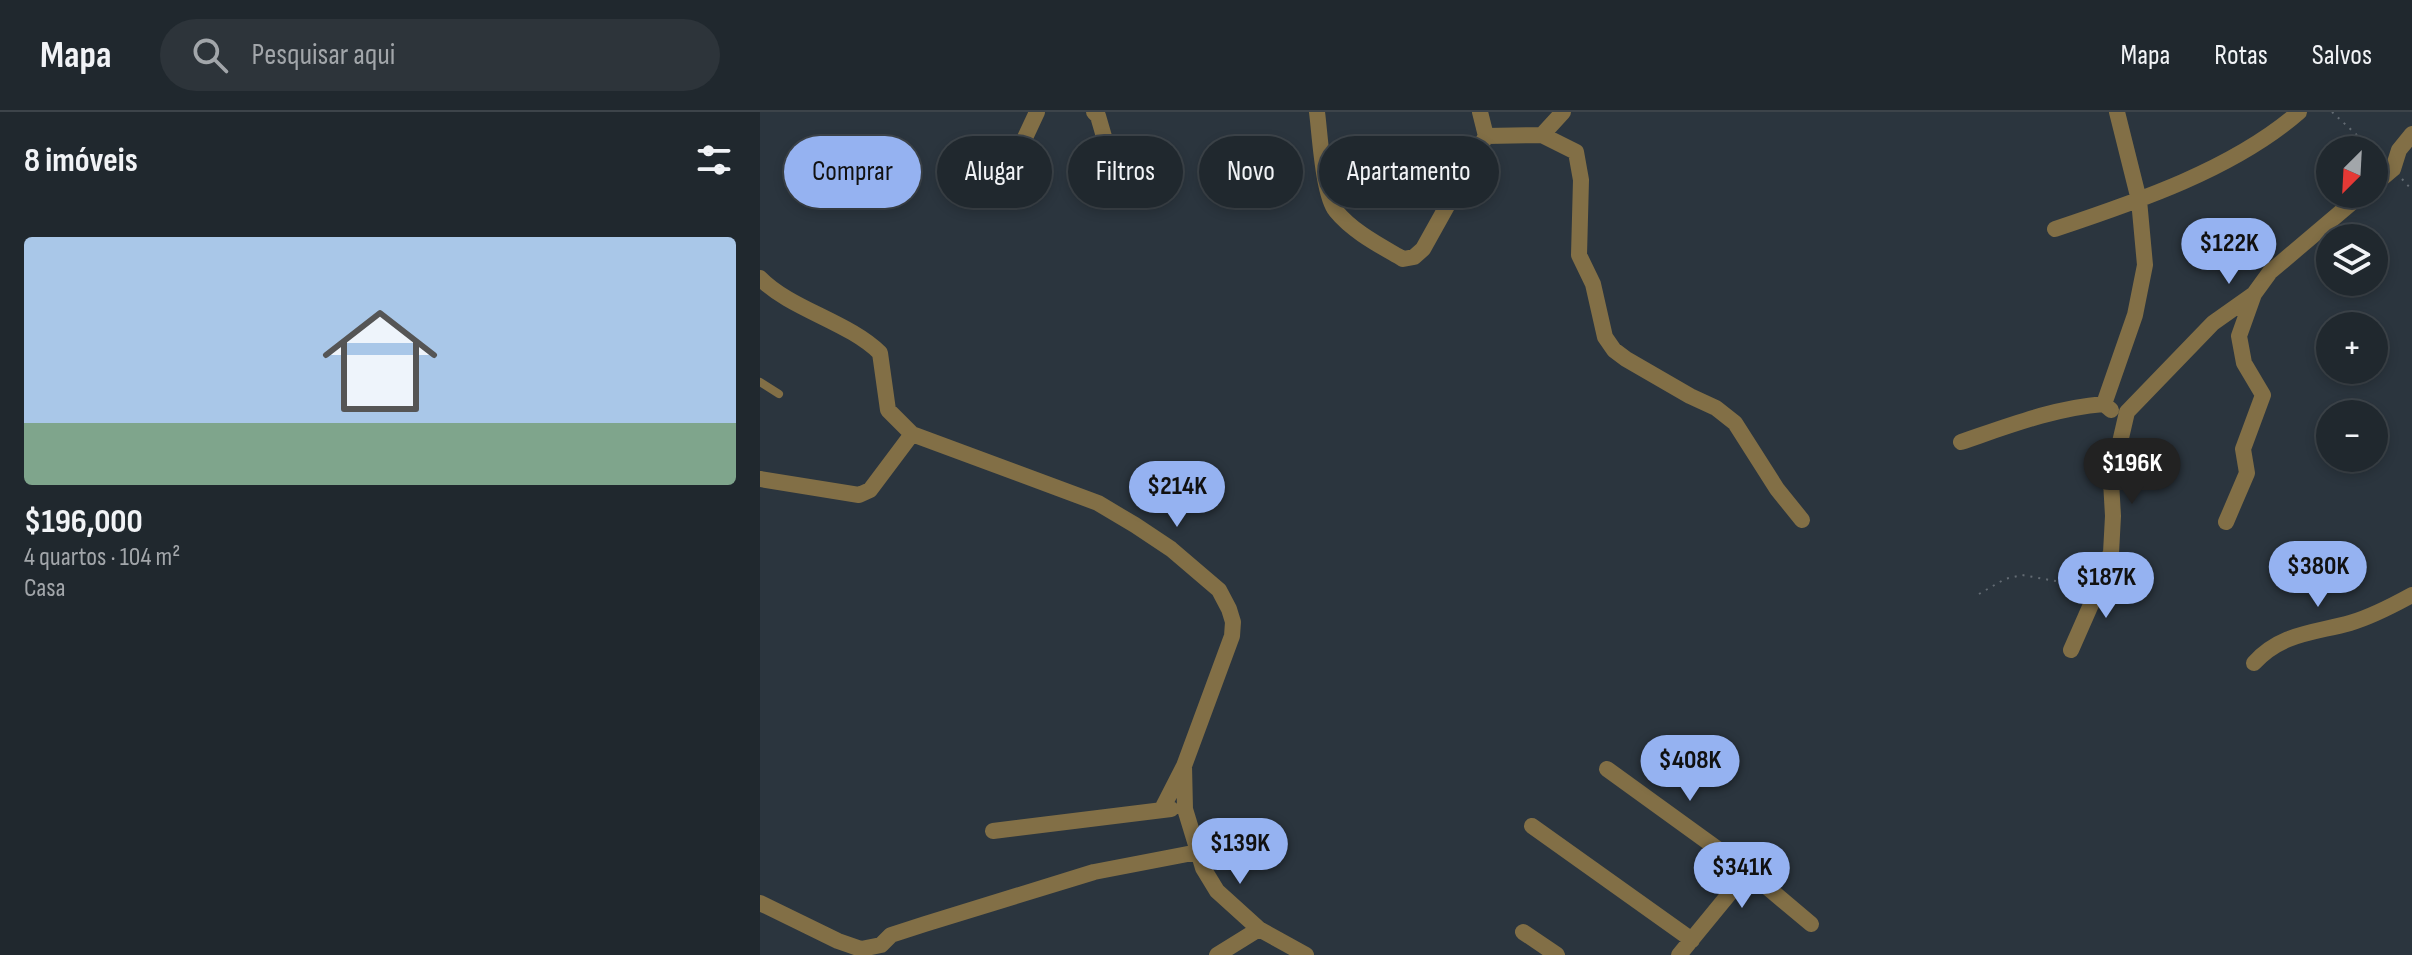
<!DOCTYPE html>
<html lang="pt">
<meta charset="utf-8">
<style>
body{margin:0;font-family:"Sofia Sans Condensed",sans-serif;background:#2d343a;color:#f1f3f6;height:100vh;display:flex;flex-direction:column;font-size:30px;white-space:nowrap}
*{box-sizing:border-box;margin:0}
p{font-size:26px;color:#a2a6aa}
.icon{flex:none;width:44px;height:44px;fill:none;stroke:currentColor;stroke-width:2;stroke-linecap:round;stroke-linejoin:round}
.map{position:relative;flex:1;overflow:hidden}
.details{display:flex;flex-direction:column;background:#20282e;width:760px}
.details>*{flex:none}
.top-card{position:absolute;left:24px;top:24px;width:760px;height:72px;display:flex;gap:16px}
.needle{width:52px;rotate:204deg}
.fabs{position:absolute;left:1556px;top:24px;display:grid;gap:16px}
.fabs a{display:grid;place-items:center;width:72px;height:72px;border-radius:50%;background:#20282e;box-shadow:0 4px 12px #0003,0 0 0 2px #3d444a;font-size:40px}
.price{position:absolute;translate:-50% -68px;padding:0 18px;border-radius:28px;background:#95b2f1;color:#111;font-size:26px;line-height:52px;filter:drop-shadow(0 2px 4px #0008)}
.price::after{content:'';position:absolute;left:50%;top:48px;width:24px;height:18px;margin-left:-12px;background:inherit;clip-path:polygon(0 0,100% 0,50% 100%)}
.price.selected{background:#222;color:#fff}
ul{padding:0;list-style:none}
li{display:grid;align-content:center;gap:16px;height:424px;padding:0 24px}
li+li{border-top:2px solid #3d444a}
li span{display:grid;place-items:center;height:248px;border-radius:8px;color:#555}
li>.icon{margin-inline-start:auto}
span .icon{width:144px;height:144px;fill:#fffc;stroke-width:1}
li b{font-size:34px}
h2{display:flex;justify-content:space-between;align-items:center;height:96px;padding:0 24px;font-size:34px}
.tag{padding:0 28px;border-radius:36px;background:#20282e;box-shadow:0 4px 12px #0003,0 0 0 2px #3d444a;font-size:28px;line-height:72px}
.tag.selected{background:#95b2f1;color:#111}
header{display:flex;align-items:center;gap:48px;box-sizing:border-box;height:112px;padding:0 40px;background:#20282e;border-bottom:2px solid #3d444a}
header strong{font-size:38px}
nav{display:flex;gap:44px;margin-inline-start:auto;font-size:28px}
.search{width:560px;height:72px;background:#2d343a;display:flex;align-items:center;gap:20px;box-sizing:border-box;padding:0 28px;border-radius:44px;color:#a2a6aa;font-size:30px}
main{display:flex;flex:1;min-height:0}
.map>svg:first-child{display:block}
</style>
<header>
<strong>Mapa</strong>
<div class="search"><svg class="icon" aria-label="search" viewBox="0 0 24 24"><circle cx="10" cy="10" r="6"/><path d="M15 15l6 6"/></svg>Pesquisar aqui</div>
<nav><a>Mapa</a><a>Rotas</a><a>Salvos</a></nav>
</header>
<main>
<section class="details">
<h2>8 imóveis<svg class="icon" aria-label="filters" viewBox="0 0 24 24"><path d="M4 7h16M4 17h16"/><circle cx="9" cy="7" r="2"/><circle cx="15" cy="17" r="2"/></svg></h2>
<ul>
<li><span style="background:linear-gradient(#a9c7e8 75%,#7fa58c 0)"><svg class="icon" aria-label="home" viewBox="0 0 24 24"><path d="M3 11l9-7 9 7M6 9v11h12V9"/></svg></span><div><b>$196,000</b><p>4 quartos · 104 m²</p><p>Casa</p></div></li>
</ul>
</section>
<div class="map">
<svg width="1652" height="843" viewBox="0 0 1652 843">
<rect width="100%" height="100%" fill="#2b353e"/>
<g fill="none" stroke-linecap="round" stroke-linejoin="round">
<path stroke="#636b73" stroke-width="2" stroke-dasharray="2 6" stroke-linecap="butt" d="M 1572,0 L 1613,38
M 1642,67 L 1652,78
M 1219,482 L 1245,467 L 1262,463 L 1301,470 L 1321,470"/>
<path stroke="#826f46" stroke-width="8" d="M 0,270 L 19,282"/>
<path stroke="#826f46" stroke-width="16" d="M 334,0 L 338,4 L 347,35
M 557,0 C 560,23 563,83 576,99 C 593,120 621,134 643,147 L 654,145 L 663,137 L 726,24 L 720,0
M 782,23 L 803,0
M 726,24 L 782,23 L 816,40 L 821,68 L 819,143 L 833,172 L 845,225 L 854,238 L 866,247 L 930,284 L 956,296 L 975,311 L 1017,377 L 1042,408
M 263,30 L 277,0
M 1614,73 L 1633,57 L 1639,38 L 1652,22
M 1295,117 C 1376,90 1474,57 1539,0
M 0,166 C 30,197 89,210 120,241 L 128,298 L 152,322 L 338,391 L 375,413 L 411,437 L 459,478 L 469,497 L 473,510 L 472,524 L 424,654 L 402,697
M 1344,292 L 1375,203 L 1385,153 L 1379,88 L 1357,0
M 1201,330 C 1248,314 1294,296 1344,292 L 1351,298
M 0,367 L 99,383 L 110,378 L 152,322
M 1466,410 L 1487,361 L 1483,337 L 1503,283 L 1484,251 L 1479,224 L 1494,182
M 1311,538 L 1333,488 L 1334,470 L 1351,441 L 1353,404 L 1351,369 L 1367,300 L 1453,211 L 1494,182 L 1510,160 L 1602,82
M 1494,551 C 1521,521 1554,521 1590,511 C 1611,505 1632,494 1652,483
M 424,654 L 425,697 L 443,756 L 457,779 L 499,817 L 546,843
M 847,657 L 988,759
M 772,714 L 932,828
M 233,719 L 411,697
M 0,791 L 78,829 L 101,837 L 121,833 L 131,823 L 165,812 L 334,760 L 438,740
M 763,820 L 797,843
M 457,843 L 499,817
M 919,843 L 988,759 L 1051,812"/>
</g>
</svg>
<div class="fabs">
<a><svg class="needle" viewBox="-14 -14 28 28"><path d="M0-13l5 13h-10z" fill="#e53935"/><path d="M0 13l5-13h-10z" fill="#a2a6aa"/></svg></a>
<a><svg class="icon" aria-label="layers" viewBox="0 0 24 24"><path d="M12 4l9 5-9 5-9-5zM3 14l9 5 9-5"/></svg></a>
<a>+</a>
<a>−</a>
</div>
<b class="price" style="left:1469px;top:174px">$122K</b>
<b class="price selected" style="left:1372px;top:394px">$196K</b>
<b class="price" style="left:417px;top:417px">$214K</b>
<b class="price" style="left:1558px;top:497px">$380K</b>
<b class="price" style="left:1346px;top:508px">$187K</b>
<b class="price" style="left:930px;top:691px">$408K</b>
<b class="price" style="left:480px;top:774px">$139K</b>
<b class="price" style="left:982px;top:798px">$341K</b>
<div class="top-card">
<a class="tag selected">Comprar</a>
<a class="tag">Alugar</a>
<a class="tag">Filtros</a>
<a class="tag">Novo</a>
<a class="tag">Apartamento</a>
</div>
</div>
</main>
